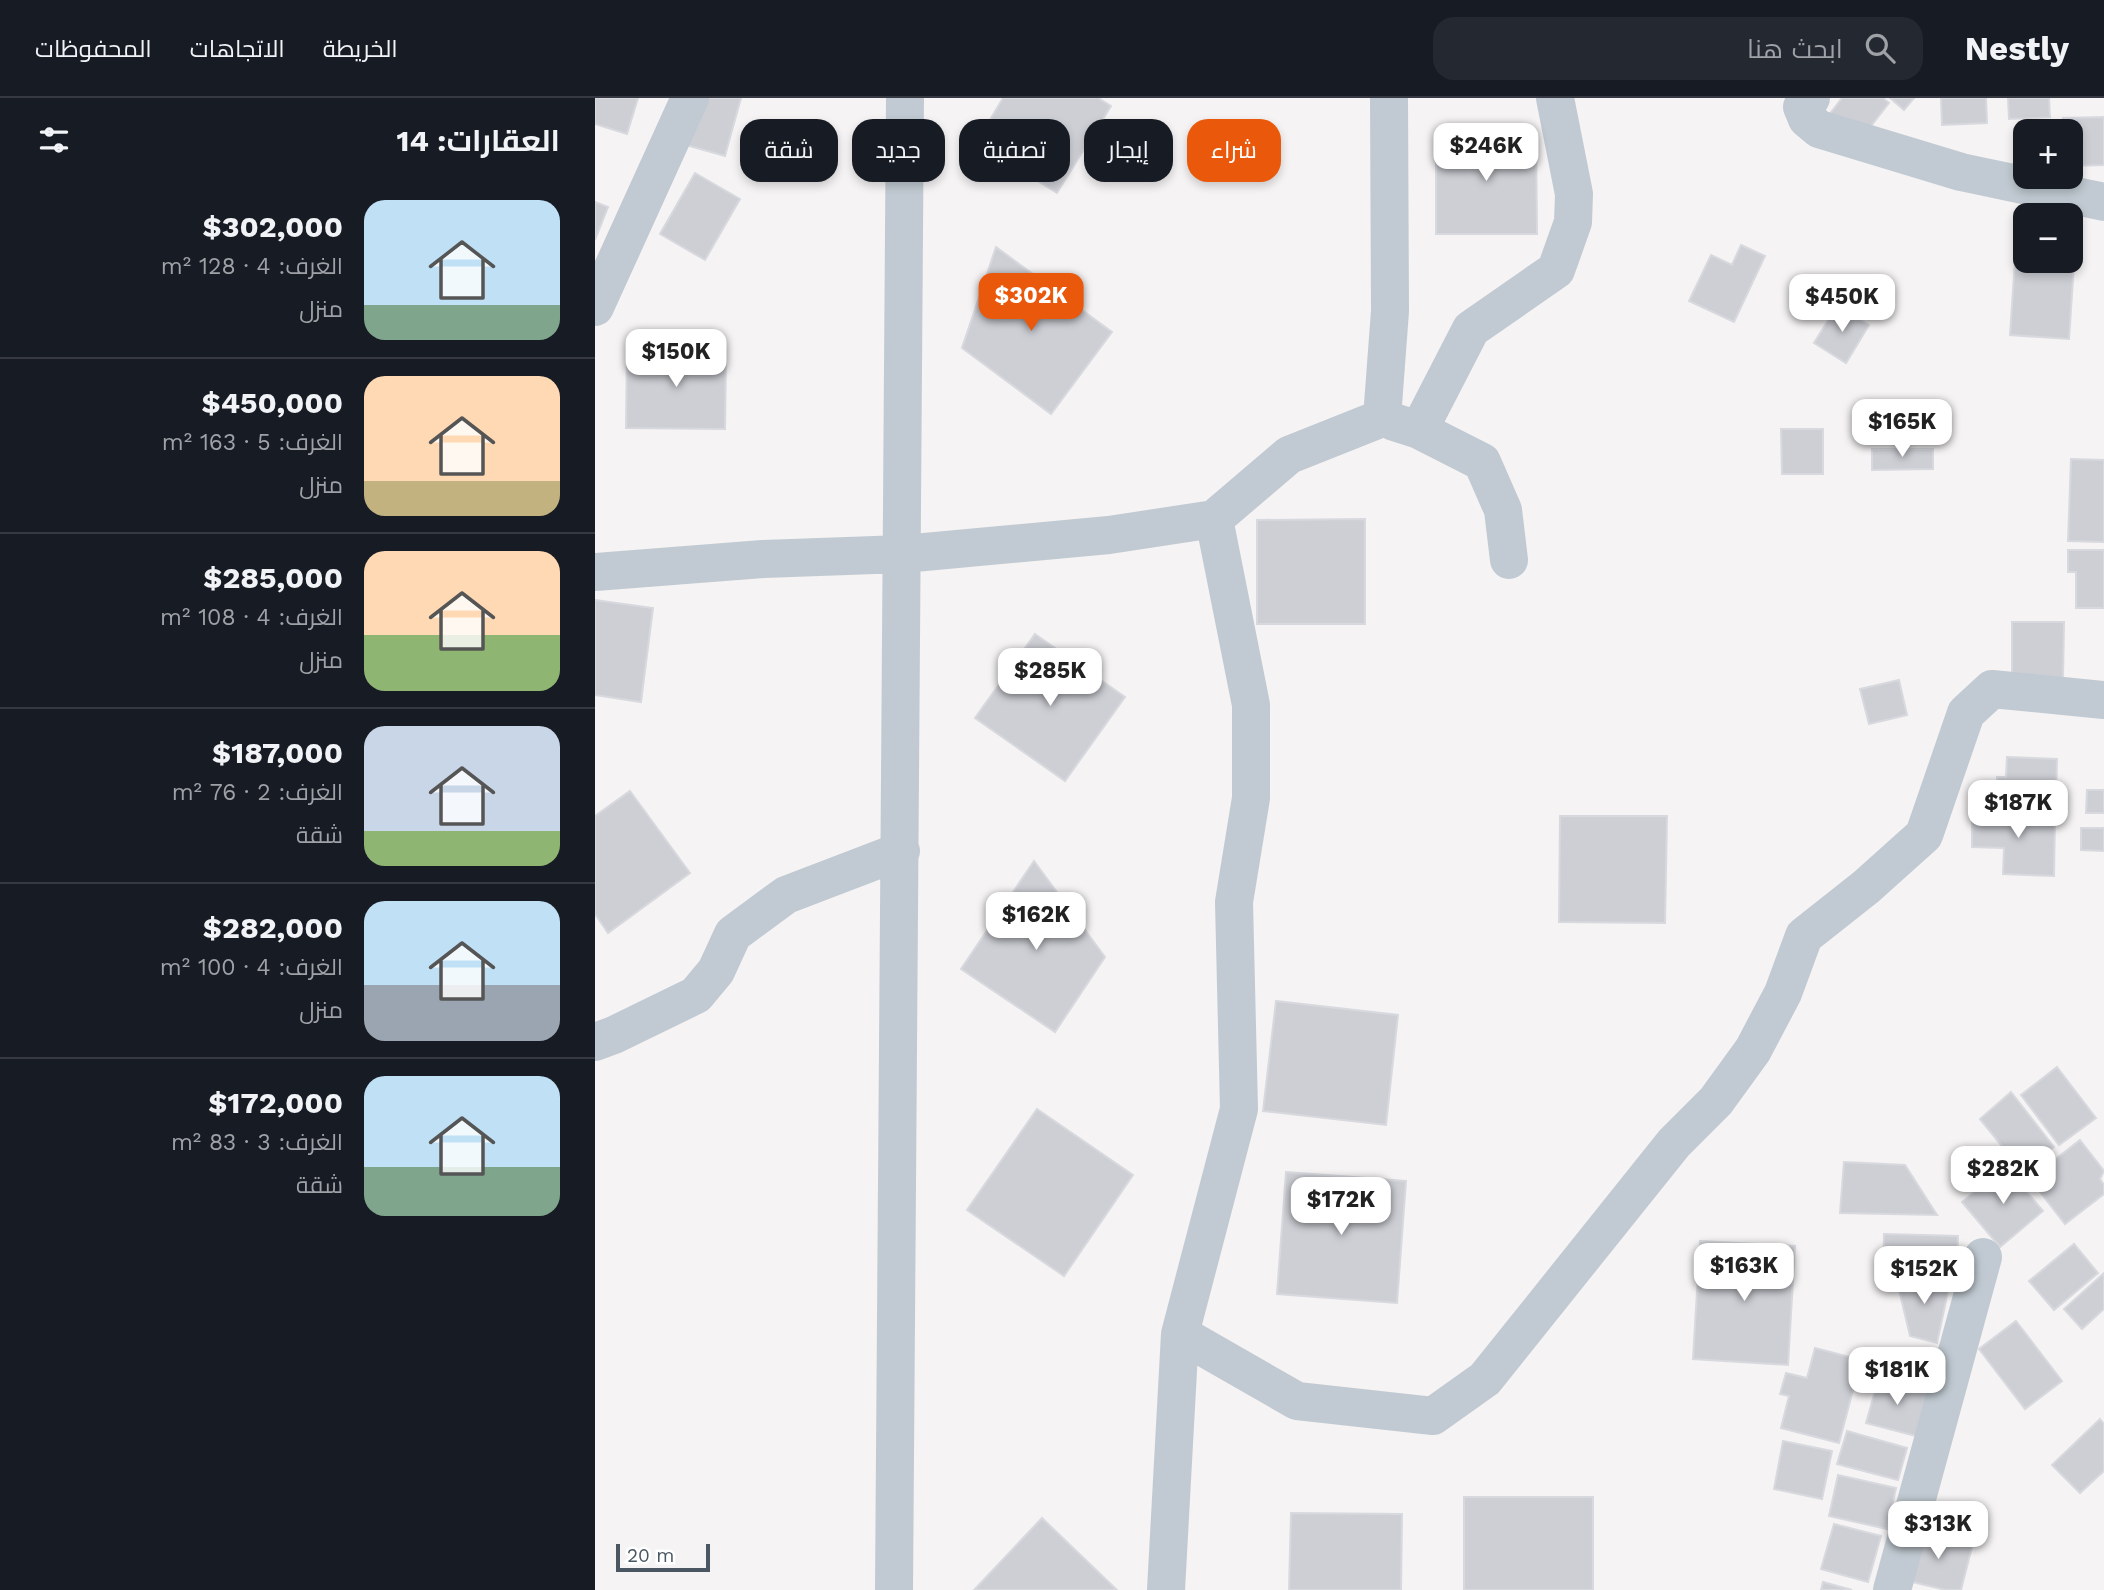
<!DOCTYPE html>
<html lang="ar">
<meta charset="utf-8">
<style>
body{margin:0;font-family:"Work Sans",Cairo,sans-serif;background:#242831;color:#f1f3f6;direction:rtl;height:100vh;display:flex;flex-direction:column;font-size:26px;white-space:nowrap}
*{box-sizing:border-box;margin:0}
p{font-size:23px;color:#9ea1a6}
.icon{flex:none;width:38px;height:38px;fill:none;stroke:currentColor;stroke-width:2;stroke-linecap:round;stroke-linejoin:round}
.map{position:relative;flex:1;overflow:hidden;direction:ltr}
.side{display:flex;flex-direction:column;background:#171b24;width:595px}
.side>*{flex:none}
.banner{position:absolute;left:21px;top:21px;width:665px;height:63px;direction:rtl;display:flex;gap:14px}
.tools{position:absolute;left:1418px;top:21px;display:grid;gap:14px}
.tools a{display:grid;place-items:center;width:70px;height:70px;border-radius:14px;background:#171b24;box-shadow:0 4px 10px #0003;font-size:35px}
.scale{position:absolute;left:21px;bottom:18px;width:94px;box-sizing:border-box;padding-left:7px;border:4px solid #4a5661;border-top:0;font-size:19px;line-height:24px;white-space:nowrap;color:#4a5661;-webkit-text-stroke:5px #fff;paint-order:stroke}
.price{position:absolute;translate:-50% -60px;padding:0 16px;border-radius:14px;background:#fff;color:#222;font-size:23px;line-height:46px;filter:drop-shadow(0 2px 4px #0008)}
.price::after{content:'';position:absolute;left:50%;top:42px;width:21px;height:16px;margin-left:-10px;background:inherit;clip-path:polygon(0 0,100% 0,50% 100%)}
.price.current{background:#ea580c;color:#fff}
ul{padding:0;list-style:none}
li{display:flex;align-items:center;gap:21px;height:175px;padding:0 35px}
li+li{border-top:2px solid #363941}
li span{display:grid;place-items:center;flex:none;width:196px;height:140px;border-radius:21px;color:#555}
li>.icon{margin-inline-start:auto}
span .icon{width:84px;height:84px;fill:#fffc;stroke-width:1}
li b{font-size:30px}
h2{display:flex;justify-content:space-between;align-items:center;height:84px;padding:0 35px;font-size:30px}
.chip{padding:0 24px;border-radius:21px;background:#171b24;box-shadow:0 4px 10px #0003;font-size:24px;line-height:63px}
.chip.current{background:#ea580c;color:#fff}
header{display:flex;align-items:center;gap:42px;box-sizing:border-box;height:98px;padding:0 35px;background:#171b24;border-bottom:2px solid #363941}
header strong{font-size:33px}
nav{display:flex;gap:38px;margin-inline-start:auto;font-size:24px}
.search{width:490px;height:63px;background:#242831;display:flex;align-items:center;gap:18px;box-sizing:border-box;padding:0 24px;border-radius:21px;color:#9ea1a6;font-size:26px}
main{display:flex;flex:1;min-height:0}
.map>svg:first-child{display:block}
</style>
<header>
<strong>Nestly</strong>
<div class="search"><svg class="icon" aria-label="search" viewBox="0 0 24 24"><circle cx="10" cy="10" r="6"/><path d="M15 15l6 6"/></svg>ابحث هنا</div>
<nav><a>الخريطة</a><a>الاتجاهات</a><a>المحفوظات</a></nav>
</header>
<main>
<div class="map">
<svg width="1509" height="1492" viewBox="0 0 1509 1492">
<rect width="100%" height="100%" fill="#f5f3f3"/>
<path fill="#cdcfd5" stroke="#d7d9de" stroke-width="2" d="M 0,0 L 43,0 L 32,36 L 0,26 Z
M 97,0 L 146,0 L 130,58 L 84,45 Z
M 408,0 L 503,0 L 516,8 L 462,95 L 381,45 Z
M 1247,0 L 1288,0 L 1294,5 L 1262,46 L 1230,22 Z
M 1295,0 L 1319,0 L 1309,12 Z
M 1346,0 L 1391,0 L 1392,25 L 1347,27 Z
M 1413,0 L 1454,0 L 1455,19 L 1414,21 Z
M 1509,19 L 1509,67 L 1475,68 L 1475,33 L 1468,33 L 1468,20 Z
M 841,33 L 941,33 L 942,136 L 841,136 Z
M 100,75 L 145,101 L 110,162 L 65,136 Z
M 0,104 L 13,109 L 0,142 Z
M 1146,147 L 1170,158 L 1139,224 L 1094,203 L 1116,157 L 1137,167 Z
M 401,149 L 517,234 L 456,316 L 367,250 Z
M 1420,162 L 1479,166 L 1474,241 L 1415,237 Z
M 1242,208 L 1274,227 L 1251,265 L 1219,245 Z
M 32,252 L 131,253 L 130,331 L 31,330 Z
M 1186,331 L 1228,331 L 1228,376 L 1187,376 Z
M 1277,351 L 1338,351 L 1338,371 L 1277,372 Z
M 1476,361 L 1509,362 L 1509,444 L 1473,443 Z
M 770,421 L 770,526 L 662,526 L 662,422 Z
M 1473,452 L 1509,452 L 1509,510 L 1481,510 L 1481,474 L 1473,474 Z
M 0,502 L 58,510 L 46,604 L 0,597 Z
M 1417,524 L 1469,524 L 1468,580 L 1417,578 Z
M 440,536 L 530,599 L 470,683 L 380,620 Z
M 1304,582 L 1312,617 L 1274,626 L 1265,591 Z
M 1412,659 L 1462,661 L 1461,700 L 1402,698 L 1402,679 L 1411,679 Z
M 1492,692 L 1509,692 L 1509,715 L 1491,715 Z
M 35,693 L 95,775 L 13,835 L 0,816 L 0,718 Z
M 1377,712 L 1460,715 L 1459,778 L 1408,776 L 1409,750 L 1377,749 Z
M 965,718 L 1072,718 L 1070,825 L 964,824 Z
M 1486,730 L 1509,730 L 1509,753 L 1486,752 Z
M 439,763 L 510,859 L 460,934 L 366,871 Z
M 681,903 L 803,917 L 791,1027 L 668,1013 Z
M 1462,969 L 1501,1020 L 1464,1047 L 1426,997 Z
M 1416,994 L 1459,1049 L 1428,1074 L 1385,1021 Z
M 442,1011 L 538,1077 L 469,1178 L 372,1112 Z
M 1485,1042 L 1509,1073 L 1505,1081 L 1509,1087 L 1509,1096 L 1470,1126 L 1435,1081 Z
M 1249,1064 L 1310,1067 L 1342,1117 L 1245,1115 Z
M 1410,1068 L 1448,1113 L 1405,1149 L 1367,1104 Z
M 691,1074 L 811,1083 L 802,1205 L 682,1196 Z
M 1289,1136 L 1363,1138 L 1362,1177 L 1288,1175 Z
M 1105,1143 L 1200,1148 L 1193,1267 L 1098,1261 Z
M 1479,1146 L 1503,1175 L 1459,1212 L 1434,1183 Z
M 1509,1175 L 1509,1211 L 1487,1231 L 1469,1211 Z
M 1301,1179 L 1355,1184 L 1342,1245 L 1315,1238 Z
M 1421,1223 L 1467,1283 L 1430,1311 L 1384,1251 Z
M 1220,1250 L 1266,1262 L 1244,1345 L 1186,1330 L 1194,1298 L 1185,1296 L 1191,1275 L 1212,1280 Z
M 1284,1279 L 1333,1292 L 1321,1338 L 1271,1325 Z
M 1505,1321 L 1509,1326 L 1509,1373 L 1485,1395 L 1457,1367 Z
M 1252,1333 L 1312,1350 L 1303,1382 L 1242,1366 Z
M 1188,1343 L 1237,1353 L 1227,1401 L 1179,1391 Z
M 1243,1377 L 1301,1390 L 1292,1431 L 1234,1418 Z
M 869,1399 L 998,1399 L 998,1492 L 869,1492 Z
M 696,1415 L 807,1416 L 806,1492 L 694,1492 Z
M 447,1420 L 522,1492 L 379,1492 Z
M 1239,1426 L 1286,1438 L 1273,1484 L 1226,1471 Z
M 1323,1430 L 1378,1445 L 1366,1492 L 1351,1492 L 1309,1482 Z
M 1228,1484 L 1257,1492 L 1226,1492 Z"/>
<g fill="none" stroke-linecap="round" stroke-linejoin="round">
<path stroke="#c1cad2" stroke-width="38" d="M 1216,0 L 1207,9 L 1212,21 L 1224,31 L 1366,74 L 1509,104
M 0,209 L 95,0
M 799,324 L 824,332 L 887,364 L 908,412 L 914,462
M 824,332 L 876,231 L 961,172 L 978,124 L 979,96 L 960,0
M 0,474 L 168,461 L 308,456 L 514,437 L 619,421 L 694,357 L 787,320 L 795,213 L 794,0
M 0,944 L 19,937 L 101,897 L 121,873 L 138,836 L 191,797 L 306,753
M 585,1236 L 702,1303 L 838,1318 L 890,1281 L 1079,1045 L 1121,1003 L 1158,952 L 1188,895 L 1209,838 L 1271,789 L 1329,737 L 1371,615 L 1397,591 L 1509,602
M 299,1492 L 310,0
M 571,1492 L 585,1236 L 644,1011 L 639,804 L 656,700 L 656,607 L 619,421
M 1297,1492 L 1388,1159"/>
</g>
</svg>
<div class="tools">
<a>+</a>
<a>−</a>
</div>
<div class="scale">20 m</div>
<b class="price" style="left:891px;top:85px">$246K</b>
<b class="price current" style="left:436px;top:235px">$302K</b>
<b class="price" style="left:1247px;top:236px">$450K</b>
<b class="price" style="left:81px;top:291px">$150K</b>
<b class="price" style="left:1307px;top:361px">$165K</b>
<b class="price" style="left:455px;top:610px">$285K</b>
<b class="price" style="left:1423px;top:742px">$187K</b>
<b class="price" style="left:441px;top:854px">$162K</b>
<b class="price" style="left:1408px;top:1108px">$282K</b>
<b class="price" style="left:746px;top:1139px">$172K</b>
<b class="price" style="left:1149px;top:1205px">$163K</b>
<b class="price" style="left:1329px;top:1208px">$152K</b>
<b class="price" style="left:1302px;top:1309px">$181K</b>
<b class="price" style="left:1343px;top:1463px">$313K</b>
<div class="banner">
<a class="chip current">شراء</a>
<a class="chip">إيجار</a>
<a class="chip">تصفية</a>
<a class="chip">جديد</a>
<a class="chip">شقة</a>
</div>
</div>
<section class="side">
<h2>العقارات: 14<svg class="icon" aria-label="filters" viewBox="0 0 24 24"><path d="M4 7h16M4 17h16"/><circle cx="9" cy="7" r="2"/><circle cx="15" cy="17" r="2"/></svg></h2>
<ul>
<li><span style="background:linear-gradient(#bfe0f5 75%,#7fa58c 0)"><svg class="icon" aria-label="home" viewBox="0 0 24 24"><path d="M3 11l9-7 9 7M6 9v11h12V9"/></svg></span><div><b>$302,000</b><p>الغرف: 4 · 128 m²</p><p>منزل</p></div></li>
<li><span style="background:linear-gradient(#ffd9b3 75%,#c2b280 0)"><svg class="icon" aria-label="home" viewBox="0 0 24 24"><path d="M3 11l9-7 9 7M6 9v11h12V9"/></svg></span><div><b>$450,000</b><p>الغرف: 5 · 163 m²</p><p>منزل</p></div></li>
<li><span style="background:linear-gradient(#ffd9b3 60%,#8fb573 0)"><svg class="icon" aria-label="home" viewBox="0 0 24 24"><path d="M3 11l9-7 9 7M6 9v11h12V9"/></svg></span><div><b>$285,000</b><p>الغرف: 4 · 108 m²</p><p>منزل</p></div></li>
<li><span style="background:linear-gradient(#c9d6e8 75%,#8fb573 0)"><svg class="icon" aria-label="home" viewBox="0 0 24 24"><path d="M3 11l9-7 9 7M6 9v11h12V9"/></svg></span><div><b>$187,000</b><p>الغرف: 2 · 76 m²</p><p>شقة</p></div></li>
<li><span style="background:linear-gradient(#bfe0f5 60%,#9aa5b1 0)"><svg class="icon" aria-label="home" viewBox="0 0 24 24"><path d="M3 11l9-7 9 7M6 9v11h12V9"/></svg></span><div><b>$282,000</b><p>الغرف: 4 · 100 m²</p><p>منزل</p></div></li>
<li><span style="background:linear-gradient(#bfe0f5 65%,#7fa58c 0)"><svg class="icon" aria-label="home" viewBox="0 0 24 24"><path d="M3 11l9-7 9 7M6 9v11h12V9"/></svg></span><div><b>$172,000</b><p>الغرف: 3 · 83 m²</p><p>شقة</p></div></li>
</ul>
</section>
</main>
